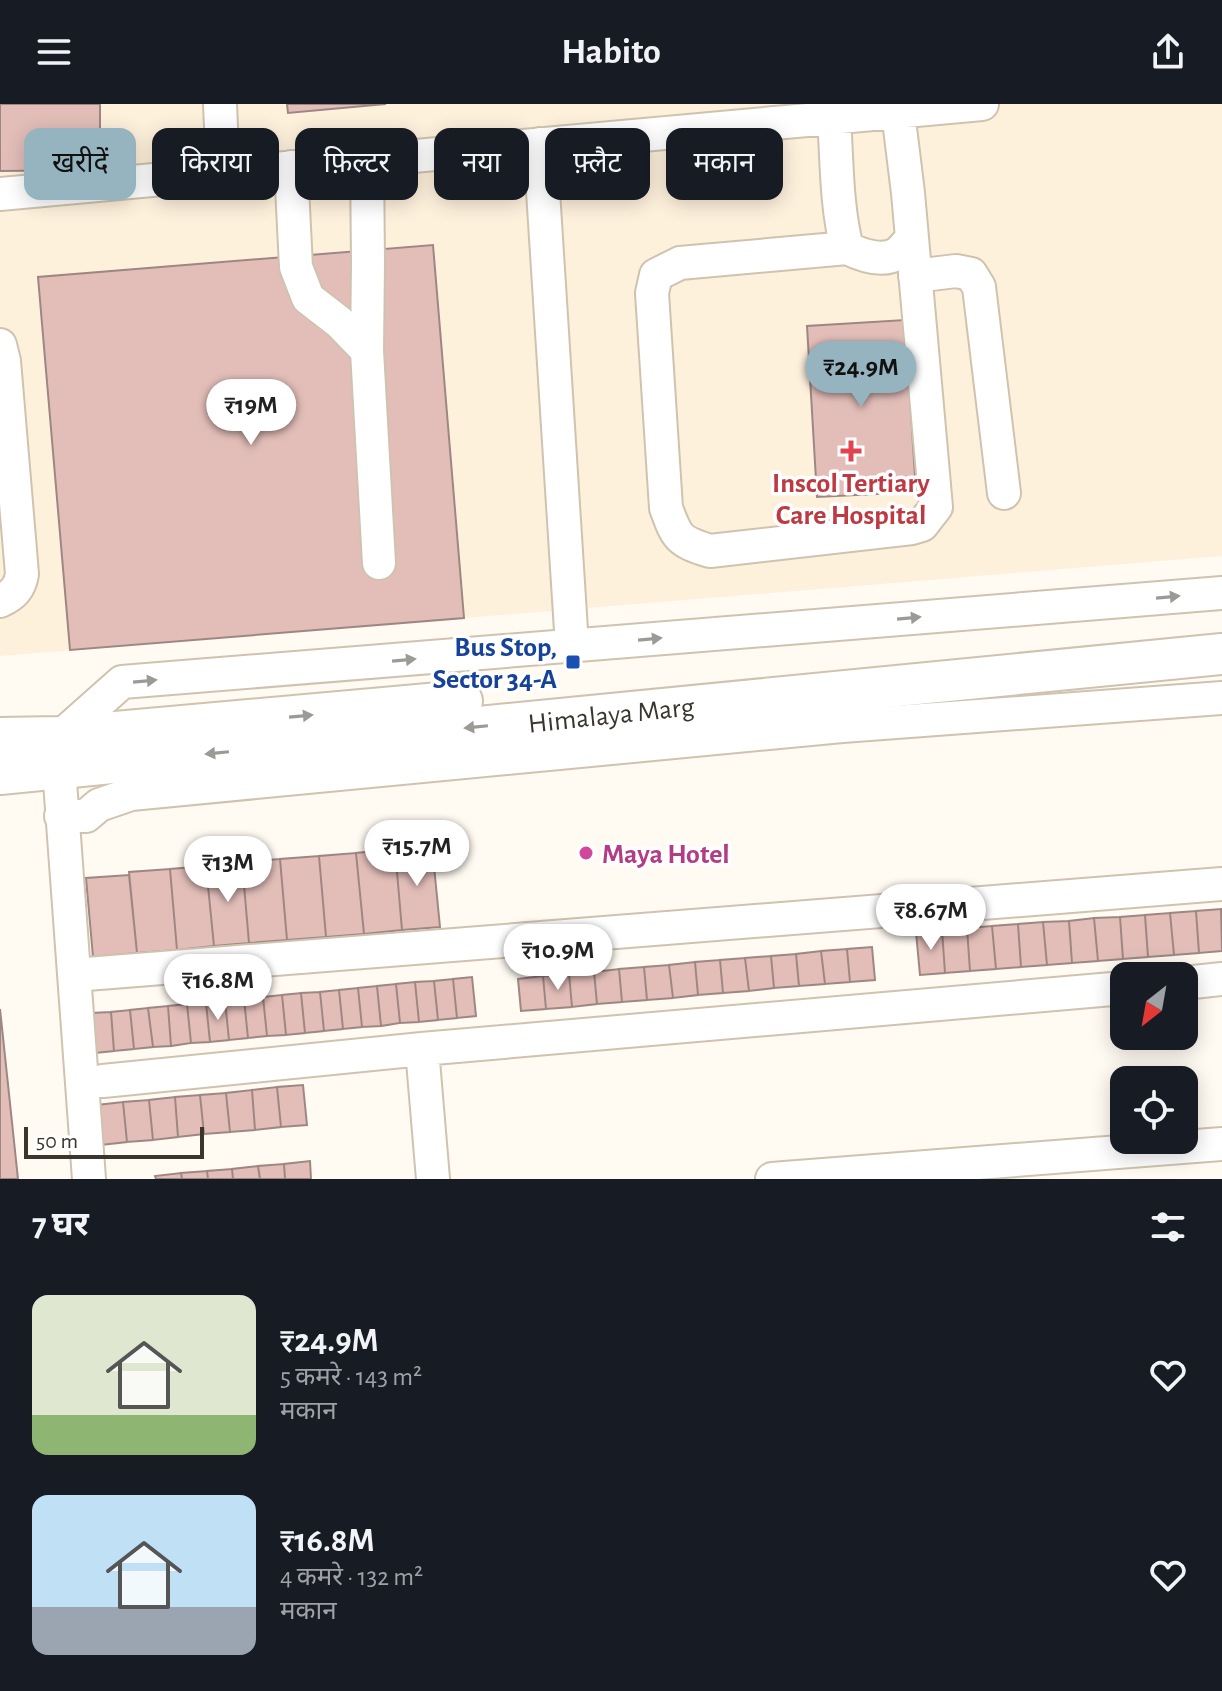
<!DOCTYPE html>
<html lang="hi">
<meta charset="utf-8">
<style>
body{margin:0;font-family:"Alegreya Sans","Noto Sans Devanagari",sans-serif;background:#20242c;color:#f1f3f6;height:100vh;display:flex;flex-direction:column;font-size:30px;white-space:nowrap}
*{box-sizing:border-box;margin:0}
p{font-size:26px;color:#9ea1a6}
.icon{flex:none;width:44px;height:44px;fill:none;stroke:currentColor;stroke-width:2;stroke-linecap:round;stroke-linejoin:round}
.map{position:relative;height:1075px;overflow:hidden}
.panel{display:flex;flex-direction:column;background:#171b24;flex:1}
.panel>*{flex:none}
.guide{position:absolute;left:24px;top:24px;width:800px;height:72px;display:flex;gap:16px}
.needle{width:52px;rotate:211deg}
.tools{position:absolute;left:1110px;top:858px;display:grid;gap:16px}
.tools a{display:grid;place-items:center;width:88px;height:88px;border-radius:16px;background:#171b24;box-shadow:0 4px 20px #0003;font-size:40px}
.scale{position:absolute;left:24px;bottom:20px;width:180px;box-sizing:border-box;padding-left:8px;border:4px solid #3a352d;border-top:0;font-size:22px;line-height:28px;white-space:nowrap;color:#3a352d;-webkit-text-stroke:6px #fff;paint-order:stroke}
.price{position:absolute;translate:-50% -68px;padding:0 18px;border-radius:28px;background:#fff;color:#222;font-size:26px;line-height:52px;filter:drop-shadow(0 2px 4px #0008)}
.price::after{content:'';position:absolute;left:50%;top:48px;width:24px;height:18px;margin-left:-12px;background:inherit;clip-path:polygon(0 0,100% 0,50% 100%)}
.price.on{background:#96b4bf;color:#111}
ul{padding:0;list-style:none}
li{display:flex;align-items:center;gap:24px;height:200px;padding:0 32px}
li span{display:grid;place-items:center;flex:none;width:224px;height:160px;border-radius:16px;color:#555}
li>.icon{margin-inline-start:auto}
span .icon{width:96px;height:96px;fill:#fffc;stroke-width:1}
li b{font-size:34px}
h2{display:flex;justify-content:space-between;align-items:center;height:96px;padding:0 32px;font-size:34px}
.chip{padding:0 28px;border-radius:16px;background:#171b24;box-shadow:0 4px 20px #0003;font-size:28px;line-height:72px}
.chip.on{background:#96b4bf;color:#111}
header{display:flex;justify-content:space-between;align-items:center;height:104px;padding:0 32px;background:#171b24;font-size:36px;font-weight:600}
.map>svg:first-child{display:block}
</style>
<header><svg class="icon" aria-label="menu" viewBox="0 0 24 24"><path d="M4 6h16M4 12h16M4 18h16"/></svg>Habito<svg class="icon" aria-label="share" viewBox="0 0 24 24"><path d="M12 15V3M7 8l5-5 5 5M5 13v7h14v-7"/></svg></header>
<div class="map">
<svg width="1222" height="1075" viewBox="0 0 1222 1075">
<rect width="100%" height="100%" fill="#fffaf2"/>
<path fill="#fef1dc" d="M 0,0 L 1222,0 L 1222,452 L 0,552 Z"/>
<path fill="#e3beb9" stroke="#9e8783" stroke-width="2" d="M 0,0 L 100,0 L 100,66 L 0,67 Z
M 287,0 L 386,0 L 288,9 Z
M 433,141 L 464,514 L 70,546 L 38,173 Z
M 905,216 L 916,388 L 817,393 L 807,222 Z
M 432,742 L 440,823 L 402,826 L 395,745 Z
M 395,745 L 402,826 L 364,830 L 356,749 Z
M 356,749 L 364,830 L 326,833 L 319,752 Z
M 319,752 L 326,833 L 287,836 L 280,755 Z
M 280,755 L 287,836 L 249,839 L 242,758 Z
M 242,758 L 249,839 L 214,842 L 206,762 Z
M 206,762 L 214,842 L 177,846 L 170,765 Z
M 170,765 L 177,846 L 137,849 L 129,768 Z
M 129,771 L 137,849 L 93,853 L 86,774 Z
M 1221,805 L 1222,847 L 1199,849 L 1196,807 Z
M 1196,807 L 1199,849 L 1174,851 L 1170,809 Z
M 1170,809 L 1174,851 L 1148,853 L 1145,811 Z
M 1145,811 L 1148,853 L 1123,855 L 1120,813 Z
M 1120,813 L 1123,855 L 1098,857 L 1094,814 Z
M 1094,814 L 1098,857 L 1072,859 L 1069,817 Z
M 1069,817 L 1072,859 L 1047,861 L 1043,818 Z
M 1043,818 L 1047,861 L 1021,863 L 1018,820 Z
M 1018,820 L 1021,863 L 996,865 L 992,822 Z
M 992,822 L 996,865 L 970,867 L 967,824 Z
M 967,824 L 970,867 L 945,869 L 942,826 Z
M 942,826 L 945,869 L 920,871 L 916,828 Z
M 872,843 L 875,876 L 850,878 L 847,845 Z
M 847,845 L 850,878 L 825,880 L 821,847 Z
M 821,847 L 825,880 L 799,882 L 796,850 Z
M 796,850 L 799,882 L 774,884 L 771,852 Z
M 771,852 L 774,884 L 749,887 L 745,854 Z
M 745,854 L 749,887 L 723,889 L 720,856 Z
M 720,856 L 723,889 L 698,891 L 695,858 Z
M 695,858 L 698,891 L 673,894 L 669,861 Z
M 669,861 L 673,894 L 647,896 L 644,863 Z
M 644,863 L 647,896 L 622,898 L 619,865 Z
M 619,865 L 622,898 L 597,900 L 594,868 Z
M 594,868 L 597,900 L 572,903 L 569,870 Z
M 569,870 L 572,903 L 546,905 L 543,872 Z
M 543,872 L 546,905 L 521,907 L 518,875 Z
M 472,873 L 476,912 L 457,914 L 453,875 Z
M 453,875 L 457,914 L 438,916 L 434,877 Z
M 434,877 L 438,916 L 419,918 L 415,878 Z
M 415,878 L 419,918 L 400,919 L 396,880 Z
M 396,880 L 400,919 L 381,922 L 377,882 Z
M 377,882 L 381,922 L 362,923 L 358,884 Z
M 358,884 L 362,923 L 343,925 L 339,886 Z
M 339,886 L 343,925 L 324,927 L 320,888 Z
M 320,888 L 324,927 L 305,929 L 301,889 Z
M 301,889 L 305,929 L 286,931 L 282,891 Z
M 282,891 L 286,931 L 267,932 L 263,893 Z
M 263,893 L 267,932 L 248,934 L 244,895 Z
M 244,895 L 248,934 L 229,936 L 225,897 Z
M 225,897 L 229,936 L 210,938 L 206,899 Z
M 206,899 L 210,938 L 191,939 L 187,900 Z
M 187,900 L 191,939 L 171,942 L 168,902 Z
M 168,902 L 171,942 L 153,943 L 148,904 Z
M 148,904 L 153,943 L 134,945 L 130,906 Z
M 0,905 L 18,1075 L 0,1075 Z
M 130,906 L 134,945 L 114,947 L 111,908 Z
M 111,908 L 114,947 L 95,949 L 91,909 Z
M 303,981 L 307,1021 L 281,1023 L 277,983 Z
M 277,983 L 281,1023 L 255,1026 L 252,986 Z
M 252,986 L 255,1026 L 230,1028 L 226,989 Z
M 226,989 L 230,1028 L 204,1030 L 200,991 Z
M 200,991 L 204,1030 L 178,1033 L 175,993 Z
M 175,993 L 178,1033 L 153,1036 L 149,996 Z
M 149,996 L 153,1036 L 127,1038 L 123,998 Z
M 123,998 L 127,1038 L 101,1041 L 97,1001 Z
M 310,1057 L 311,1075 L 285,1075 L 284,1060 Z
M 284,1060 L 285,1075 L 260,1075 L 258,1062 Z
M 258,1062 L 260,1075 L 233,1075 L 232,1065 Z
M 232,1065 L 233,1075 L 208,1075 L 207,1067 Z
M 207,1067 L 208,1075 L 182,1075 L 181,1069 Z
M 181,1069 L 182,1075 L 156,1075 L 155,1072 Z"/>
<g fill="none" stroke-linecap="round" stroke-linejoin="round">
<defs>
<path id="minor" d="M 220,0 L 223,69
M 834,14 C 837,56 836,102 847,144 C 861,151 883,159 898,149 C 903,145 908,138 912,134
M 540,40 L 572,542
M 291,63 L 296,163 L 308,194 L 339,218 L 367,247 L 379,459
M 0,90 L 982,0
M 847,144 L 680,159 L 656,171 L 652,189 L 666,404 C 677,434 678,437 710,447 L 912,424 L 922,421 L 936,403 L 908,89 L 898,8
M 915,172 L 956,167 L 971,170 L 979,183 L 1004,389
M 0,241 L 4,257 L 22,470 C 20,484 13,491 0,497
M 367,247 L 368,158 L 367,56
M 60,633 L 122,578 L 1222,489
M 59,664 L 89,1075
M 61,712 L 86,712 L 99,701 L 131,690 L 842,622 L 1222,594
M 74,871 L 1222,780
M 1184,879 L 1222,875
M 422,945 L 433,1075
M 103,977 L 422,945 L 1124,884
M 772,1075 L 1222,1040"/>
<path id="major" d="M 0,634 L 60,633 L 462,597
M 0,670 L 1222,550"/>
</defs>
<use href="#minor" stroke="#cfc3b0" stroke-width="36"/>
<use href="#major" stroke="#cfc3b0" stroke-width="44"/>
<use href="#minor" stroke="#fff" stroke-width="32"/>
<use href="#major" stroke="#fff" stroke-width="40"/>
</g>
<defs><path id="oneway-solid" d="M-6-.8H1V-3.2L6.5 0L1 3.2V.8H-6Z" transform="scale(2)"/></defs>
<g fill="#9c9a96">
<use href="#oneway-solid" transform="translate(1168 493) rotate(-5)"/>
<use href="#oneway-solid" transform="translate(909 514) rotate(-5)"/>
<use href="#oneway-solid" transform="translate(650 535) rotate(-5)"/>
<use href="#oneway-solid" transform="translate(404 556) rotate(-5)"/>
<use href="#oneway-solid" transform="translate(145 577) rotate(-5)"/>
<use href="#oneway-solid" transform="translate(301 612) rotate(-5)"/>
<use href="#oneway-solid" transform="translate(476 623) rotate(174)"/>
<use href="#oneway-solid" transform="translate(217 649) rotate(174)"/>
</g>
<path fill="#e0444e" stroke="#fff" stroke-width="3" d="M847 335h8v8h8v8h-8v8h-8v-8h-8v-8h8z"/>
<rect fill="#1a4fb4" stroke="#fff" stroke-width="3" x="565" y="550" width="16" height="16" rx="4"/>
<circle fill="#d1479c" stroke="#fff" stroke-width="3" cx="586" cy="749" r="8"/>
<g text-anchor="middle" stroke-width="7" stroke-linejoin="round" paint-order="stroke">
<g font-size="28" font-weight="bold" fill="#be3a42" stroke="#fff">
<text x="851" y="388">Inscol Tertiary<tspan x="851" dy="32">Care Hospital</tspan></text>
</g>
<g font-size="28" font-weight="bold" fill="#164399" stroke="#fff" text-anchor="end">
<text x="557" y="552">Bus Stop,<tspan x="557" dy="32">Sector 34-A</tspan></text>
</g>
<g font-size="28" fill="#3a352d" stroke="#fff">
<text transform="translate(611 610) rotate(-6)" y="10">Himalaya Marg</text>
</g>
<g font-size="28" font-weight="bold" fill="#b23c85" stroke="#fff" text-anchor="start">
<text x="602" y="759">Maya Hotel</text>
</g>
</g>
</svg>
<div class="tools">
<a><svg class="needle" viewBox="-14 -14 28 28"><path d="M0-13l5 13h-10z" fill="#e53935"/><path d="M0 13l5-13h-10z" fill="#9ea1a6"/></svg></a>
<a><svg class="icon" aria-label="locate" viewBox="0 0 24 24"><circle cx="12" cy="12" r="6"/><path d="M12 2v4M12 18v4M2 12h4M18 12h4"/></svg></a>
</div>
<div class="scale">50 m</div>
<b class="price on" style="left:861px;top:305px">₹24.9M</b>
<b class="price" style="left:251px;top:343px">₹19M</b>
<b class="price" style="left:417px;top:784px">₹15.7M</b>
<b class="price" style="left:228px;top:800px">₹13M</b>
<b class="price" style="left:931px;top:848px">₹8.67M</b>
<b class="price" style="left:558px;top:888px">₹10.9M</b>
<b class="price" style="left:218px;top:918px">₹16.8M</b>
<div class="guide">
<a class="chip on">खरीदें</a>
<a class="chip">किराया</a>
<a class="chip">फ़िल्टर</a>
<a class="chip">नया</a>
<a class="chip">फ़्लैट</a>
<a class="chip">मकान</a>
</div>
</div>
<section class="panel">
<h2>7 घर<svg class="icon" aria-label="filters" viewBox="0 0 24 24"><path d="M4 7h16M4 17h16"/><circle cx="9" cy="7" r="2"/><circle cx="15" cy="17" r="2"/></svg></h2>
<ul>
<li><span style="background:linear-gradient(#dfe7d0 75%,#8fb573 0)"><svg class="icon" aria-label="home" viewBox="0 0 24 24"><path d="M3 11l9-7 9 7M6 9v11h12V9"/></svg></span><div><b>₹24.9M</b><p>5 कमरे · 143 m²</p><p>मकान</p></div><svg class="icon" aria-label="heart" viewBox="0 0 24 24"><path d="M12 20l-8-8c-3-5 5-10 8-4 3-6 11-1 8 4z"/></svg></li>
<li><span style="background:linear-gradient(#bfe0f5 70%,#9aa5b1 0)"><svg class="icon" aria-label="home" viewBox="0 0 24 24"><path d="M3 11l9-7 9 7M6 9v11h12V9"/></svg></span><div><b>₹16.8M</b><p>4 कमरे · 132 m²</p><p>मकान</p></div><svg class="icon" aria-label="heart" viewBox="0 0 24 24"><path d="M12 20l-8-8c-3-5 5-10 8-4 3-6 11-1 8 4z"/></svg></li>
</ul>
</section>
